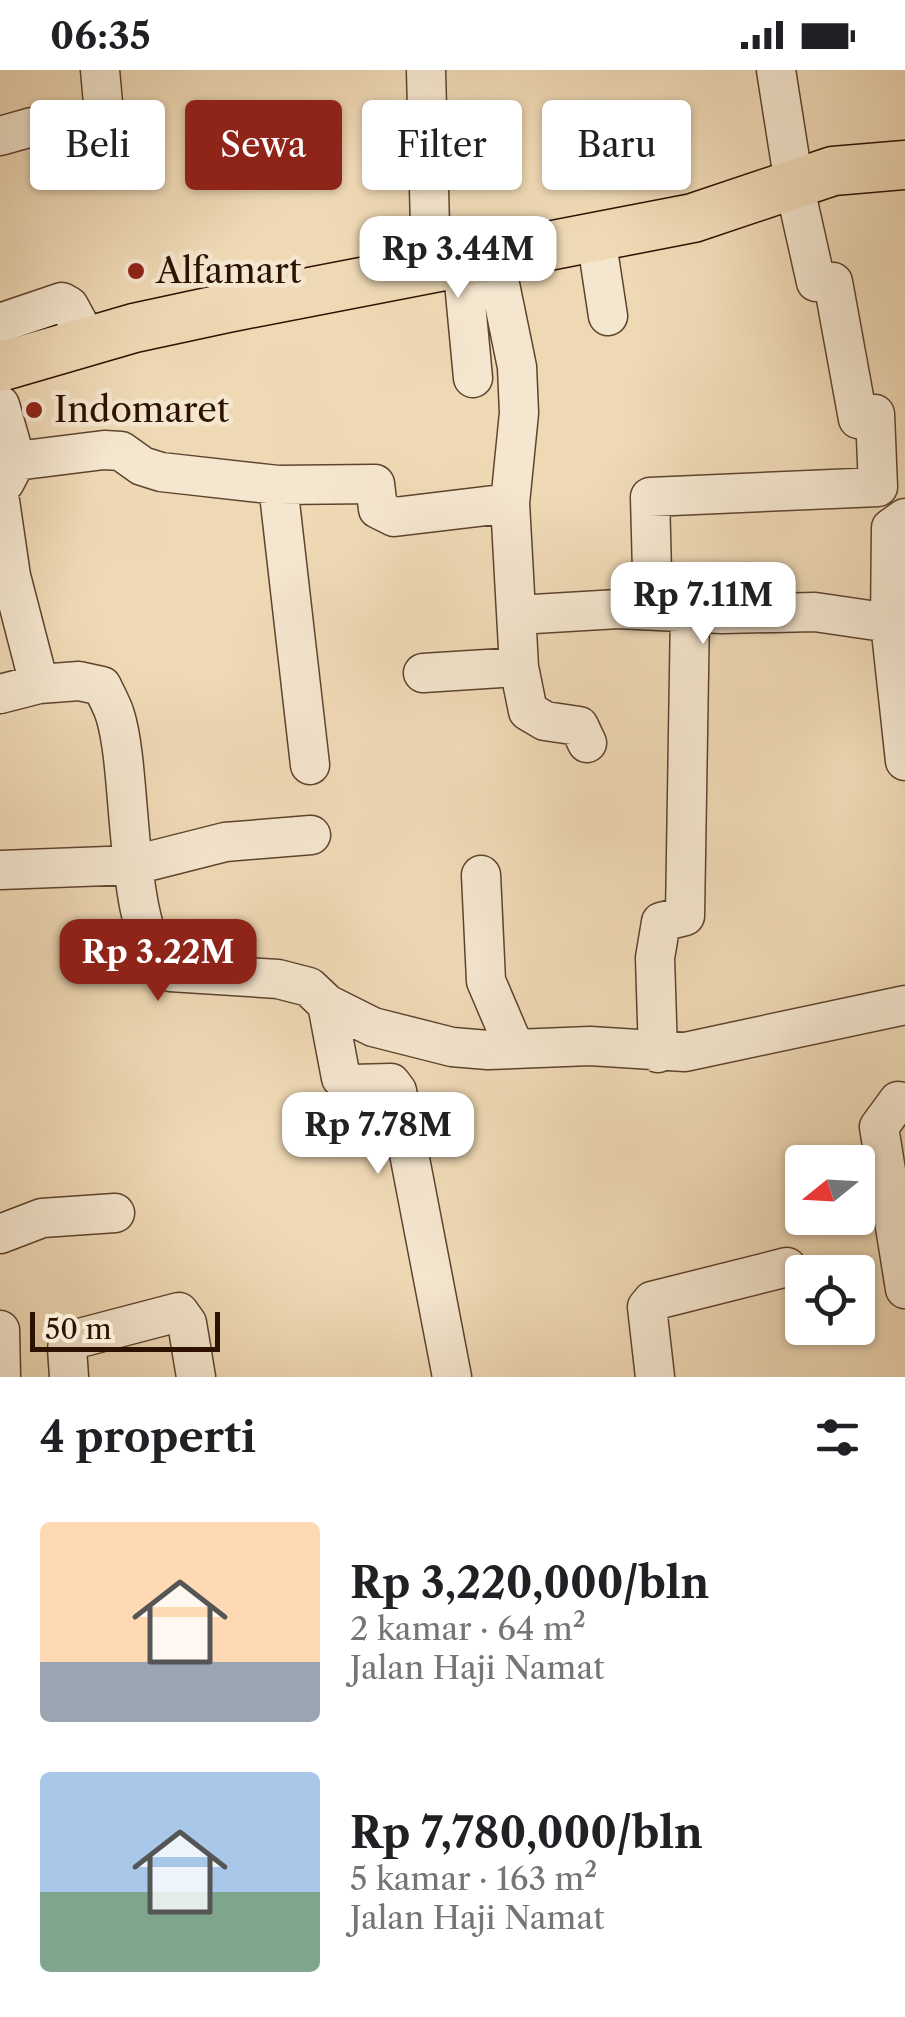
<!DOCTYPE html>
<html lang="id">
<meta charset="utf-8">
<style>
body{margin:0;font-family:"Libre Caslon Text",serif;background:#f2f2f2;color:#202124;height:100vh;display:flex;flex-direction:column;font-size:38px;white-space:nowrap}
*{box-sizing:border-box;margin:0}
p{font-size:32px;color:#757577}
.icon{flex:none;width:55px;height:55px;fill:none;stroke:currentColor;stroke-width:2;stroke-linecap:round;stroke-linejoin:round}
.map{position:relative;height:1307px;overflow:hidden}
.panel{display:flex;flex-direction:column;background:#fff;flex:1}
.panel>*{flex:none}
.banner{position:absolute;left:30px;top:30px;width:845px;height:90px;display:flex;gap:20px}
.needle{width:65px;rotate:252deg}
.tools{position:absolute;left:785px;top:1075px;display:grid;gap:20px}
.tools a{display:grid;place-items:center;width:90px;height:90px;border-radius:10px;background:#fff;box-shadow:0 2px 8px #0004;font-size:50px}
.scale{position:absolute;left:30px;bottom:25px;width:190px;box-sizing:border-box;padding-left:10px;border:5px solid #2d1101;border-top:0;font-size:28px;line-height:35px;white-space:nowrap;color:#2d1101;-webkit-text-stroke:8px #f5e6cf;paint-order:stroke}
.price{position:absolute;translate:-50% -85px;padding:0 22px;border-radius:20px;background:#fff;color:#222;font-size:32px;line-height:65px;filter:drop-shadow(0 2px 5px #0008)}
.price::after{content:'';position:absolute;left:50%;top:60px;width:30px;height:22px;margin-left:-15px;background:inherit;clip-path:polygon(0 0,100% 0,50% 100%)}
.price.active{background:#8f2418;color:#fff}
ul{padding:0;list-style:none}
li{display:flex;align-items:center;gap:30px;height:250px;padding:0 40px}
li span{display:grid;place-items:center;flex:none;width:280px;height:200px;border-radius:10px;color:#555}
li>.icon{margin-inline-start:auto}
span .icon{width:120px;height:120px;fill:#fffc;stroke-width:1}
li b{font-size:42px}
h2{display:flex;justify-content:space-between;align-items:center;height:120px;padding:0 40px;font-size:42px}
.pill{padding:0 35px;border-radius:10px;background:#fff;box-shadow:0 2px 8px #0004;font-size:35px;line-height:90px}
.pill.active{background:#8f2418;color:#fff}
.status{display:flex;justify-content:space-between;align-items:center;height:70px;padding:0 50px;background:#fff;direction:ltr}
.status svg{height:28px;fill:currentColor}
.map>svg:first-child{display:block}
</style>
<div class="status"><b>06:35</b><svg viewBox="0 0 49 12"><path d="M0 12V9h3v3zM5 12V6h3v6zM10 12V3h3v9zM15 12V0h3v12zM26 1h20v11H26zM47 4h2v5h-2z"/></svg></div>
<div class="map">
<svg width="905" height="1307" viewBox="0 0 905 1307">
<rect width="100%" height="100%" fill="#efd9b5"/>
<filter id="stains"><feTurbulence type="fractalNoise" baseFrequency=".002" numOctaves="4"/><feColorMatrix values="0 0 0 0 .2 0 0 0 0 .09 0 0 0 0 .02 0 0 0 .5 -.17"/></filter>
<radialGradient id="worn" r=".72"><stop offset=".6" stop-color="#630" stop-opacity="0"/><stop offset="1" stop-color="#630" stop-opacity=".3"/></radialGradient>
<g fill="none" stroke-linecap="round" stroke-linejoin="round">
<defs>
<path id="minor" d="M 100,0 L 106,67
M 426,0 L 431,197
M 0,66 L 32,57
M 596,167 L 608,246
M 462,191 L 473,308
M 0,253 L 62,232 L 69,236 L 88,271
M 0,335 L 16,391 L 5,412
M 16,391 L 104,380 L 121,381 L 142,396 L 161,402 L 278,415 L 375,414 L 378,439 L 394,447 L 510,433 L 519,343 L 517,297 L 494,185
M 278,415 L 310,695
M 0,431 L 11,506 L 39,614 L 79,611 L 102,616 C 106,625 112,635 115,645 C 134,704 122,868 170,902 L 278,909 L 309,917 L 327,934 L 373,957 L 452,977 L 488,980 L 590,976 L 685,982 L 905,935
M 905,448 L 891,458 L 890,553 L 905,691
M 653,539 L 650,427 L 878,417 L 875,344 L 858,349 L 833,212 L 816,212 L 794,114 L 776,0
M 517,545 L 618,539 L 722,544 L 815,542 L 890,553
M 519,597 L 528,641 L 545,651 L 579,656 L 587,673
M 423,603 L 519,597 L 510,433
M 0,624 L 39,614
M 0,800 L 134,795 L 225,772 L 311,765
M 481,805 L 486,911 L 515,979
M 327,934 L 341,1008 L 353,1014 L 391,1013 L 397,1021 L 452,1307
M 658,983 L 655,888 L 661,852 L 685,846 L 690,542
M 898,1031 L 879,1057 L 905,1219
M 0,1164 L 42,1148 L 115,1143
M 0,1260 L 1,1307
M 69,1307 L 67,1278 L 72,1270 L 179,1242 L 187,1253 L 196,1307
M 655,1307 L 647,1237 L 652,1231 L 787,1197"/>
<path id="major" d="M 0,297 L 134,258 L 227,238 L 693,148 L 833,101 L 905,95"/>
</defs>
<use href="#minor" stroke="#5e432e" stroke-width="41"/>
<use href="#major" stroke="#2d1101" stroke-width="51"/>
<use href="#minor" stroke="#f5e6cf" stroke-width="38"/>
<use href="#major" stroke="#efd9b5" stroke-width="48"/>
</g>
<g fill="#8f2418" stroke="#f5e6cf" stroke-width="4">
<circle cx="136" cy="201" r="10"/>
<circle cx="34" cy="340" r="10"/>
</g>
<g text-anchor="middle" stroke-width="9" stroke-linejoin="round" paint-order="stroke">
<g font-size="35" fill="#2d1101" stroke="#f5e6cf" text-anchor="start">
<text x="156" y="213">Alfamart</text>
<text x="54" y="352">Indomaret</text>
</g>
</g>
<rect width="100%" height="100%" filter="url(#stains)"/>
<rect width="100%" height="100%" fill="url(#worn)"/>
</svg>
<div class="tools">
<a><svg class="needle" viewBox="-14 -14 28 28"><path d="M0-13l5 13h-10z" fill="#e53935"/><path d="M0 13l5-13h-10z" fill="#757577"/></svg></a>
<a><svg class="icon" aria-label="locate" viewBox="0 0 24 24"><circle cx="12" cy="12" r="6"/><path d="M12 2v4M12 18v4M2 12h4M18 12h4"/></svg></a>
</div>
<div class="scale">50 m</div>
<b class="price" style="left:458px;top:231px">Rp 3.44M</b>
<b class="price" style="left:703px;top:577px">Rp 7.11M</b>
<b class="price active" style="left:158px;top:934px">Rp 3.22M</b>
<b class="price" style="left:378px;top:1107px">Rp 7.78M</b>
<div class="banner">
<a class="pill">Beli</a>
<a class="pill active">Sewa</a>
<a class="pill">Filter</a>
<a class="pill">Baru</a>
</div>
</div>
<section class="panel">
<h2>4 properti<svg class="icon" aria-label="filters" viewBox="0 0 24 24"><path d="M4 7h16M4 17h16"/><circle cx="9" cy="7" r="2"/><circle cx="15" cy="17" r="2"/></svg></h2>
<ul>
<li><span style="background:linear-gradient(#ffd9b3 70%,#9aa5b1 0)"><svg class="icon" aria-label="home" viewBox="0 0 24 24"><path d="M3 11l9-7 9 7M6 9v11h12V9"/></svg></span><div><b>Rp 3,220,000/bln</b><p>2 kamar · 64 m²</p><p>Jalan Haji Namat</p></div></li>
<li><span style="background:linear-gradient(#a9c7e8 60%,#7fa58c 0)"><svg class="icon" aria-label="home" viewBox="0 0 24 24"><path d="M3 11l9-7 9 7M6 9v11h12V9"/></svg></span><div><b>Rp 7,780,000/bln</b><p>5 kamar · 163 m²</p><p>Jalan Haji Namat</p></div></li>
</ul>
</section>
